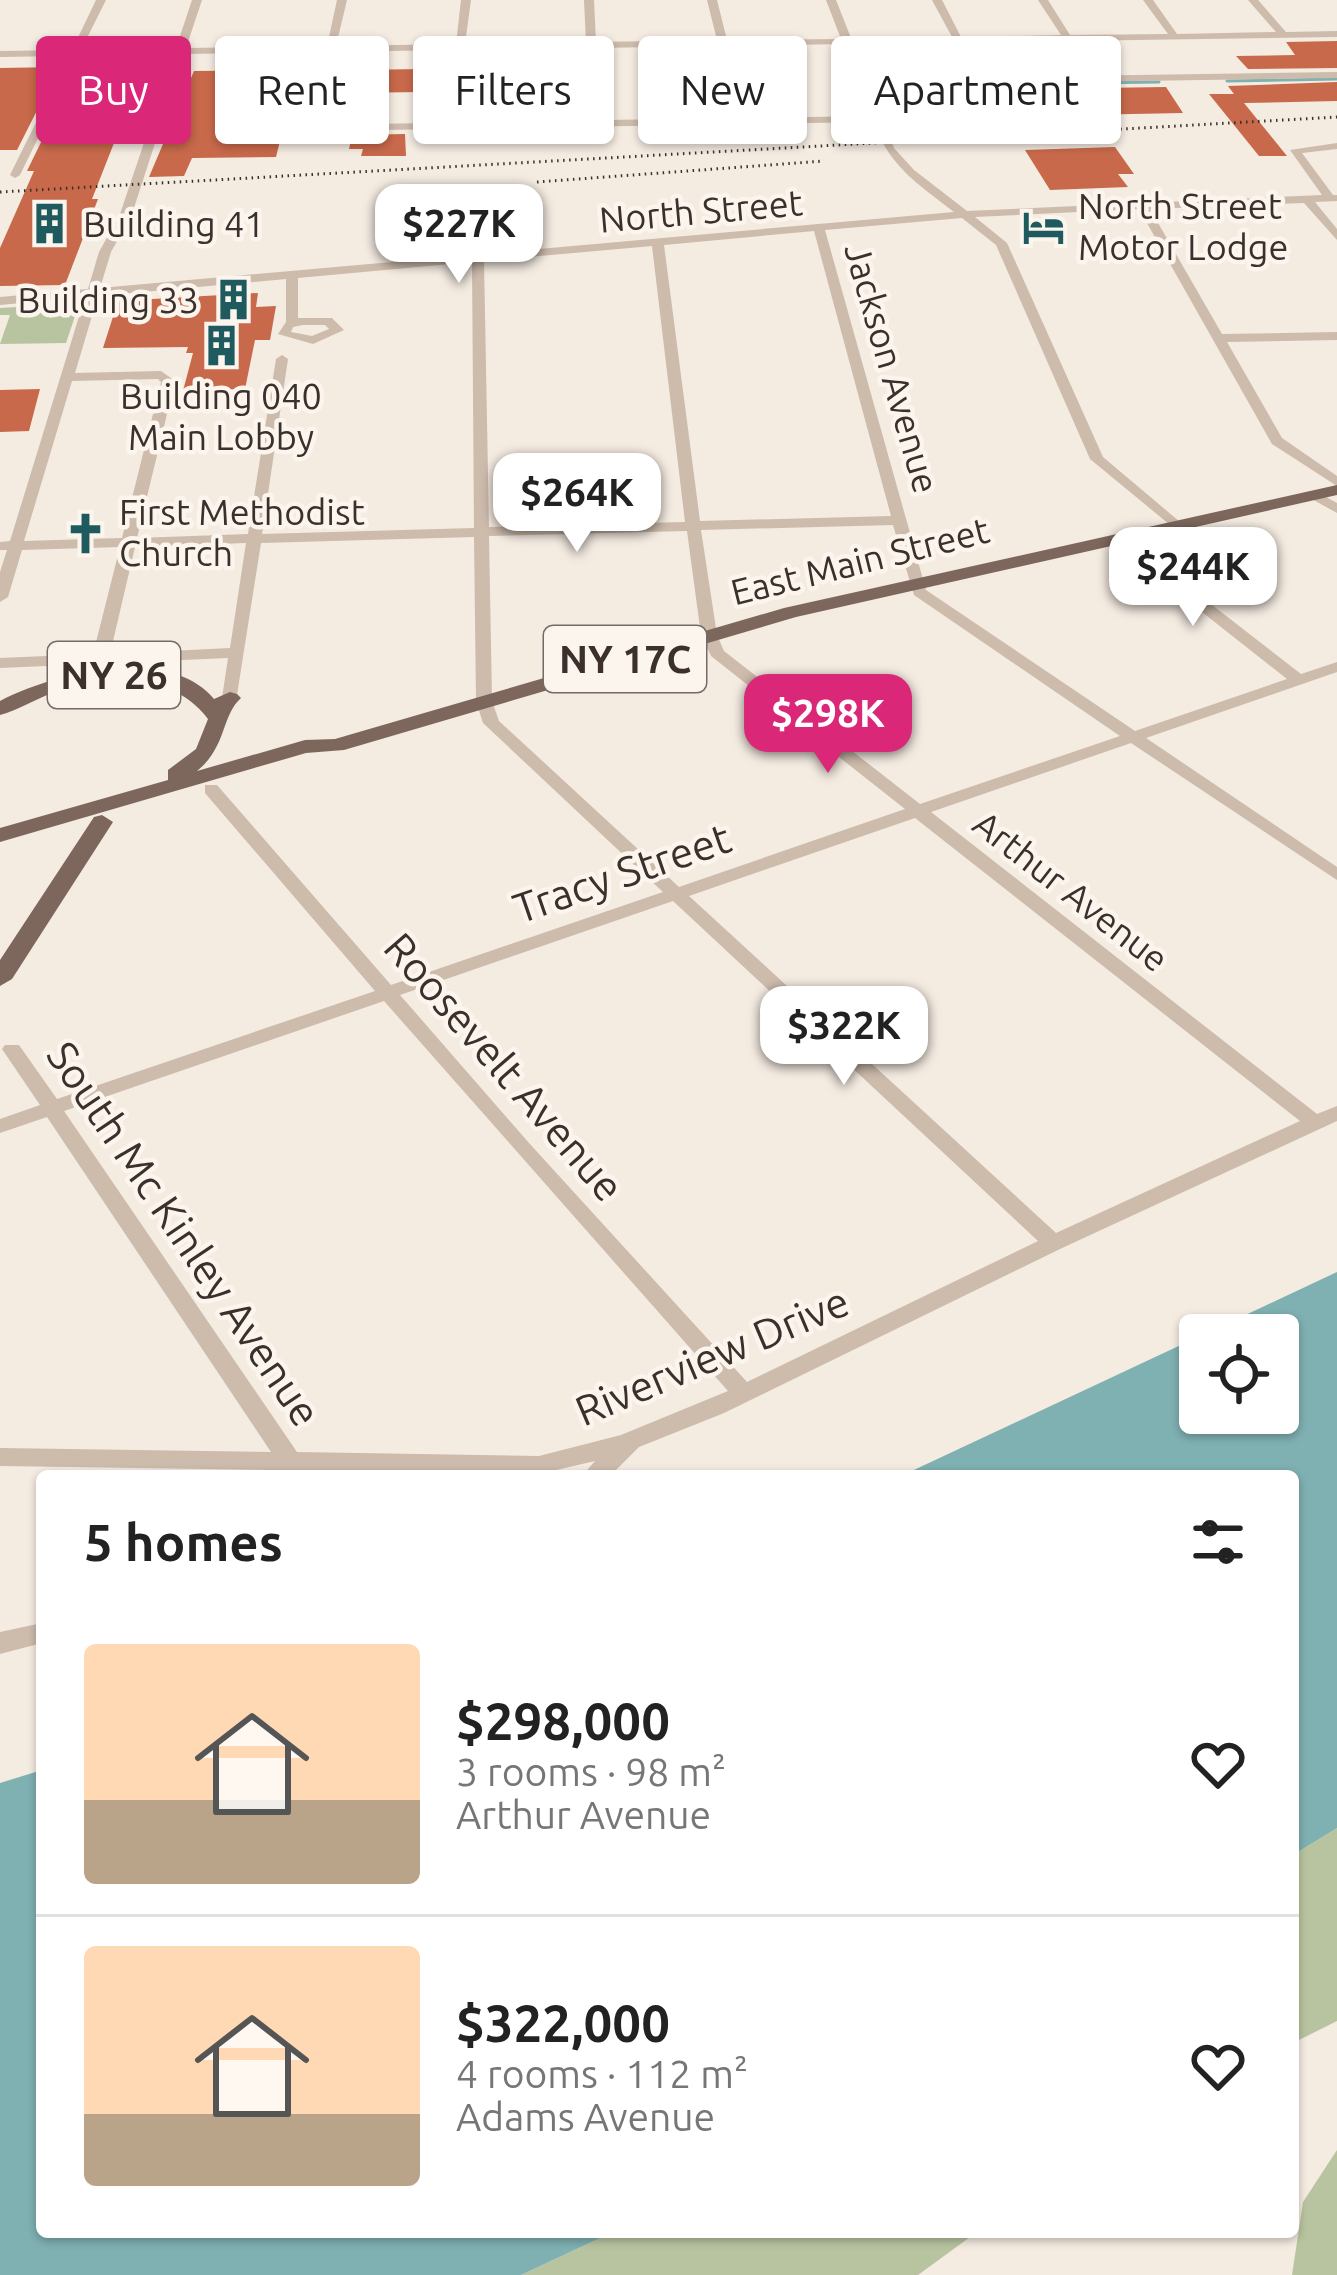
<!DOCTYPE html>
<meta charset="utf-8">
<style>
body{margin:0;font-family:Ubuntu,sans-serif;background:#f6f6f6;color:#222;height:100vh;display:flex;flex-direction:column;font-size:45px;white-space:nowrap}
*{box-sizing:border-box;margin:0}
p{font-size:39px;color:#767676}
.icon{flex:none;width:66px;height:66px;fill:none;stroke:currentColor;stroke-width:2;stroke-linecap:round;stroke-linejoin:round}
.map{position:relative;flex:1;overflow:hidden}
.details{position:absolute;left:36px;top:1470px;width:1263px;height:768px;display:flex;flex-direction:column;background:#fff;border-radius:12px;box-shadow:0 3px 9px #0004}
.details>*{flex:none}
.banner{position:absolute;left:36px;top:36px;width:1266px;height:108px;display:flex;gap:24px}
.fabs{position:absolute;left:1179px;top:1314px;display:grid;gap:24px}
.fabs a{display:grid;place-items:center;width:120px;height:120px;border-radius:12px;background:#fff;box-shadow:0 3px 9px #0004;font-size:60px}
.price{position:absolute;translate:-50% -102px;padding:0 27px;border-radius:24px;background:#fff;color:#222;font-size:39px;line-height:78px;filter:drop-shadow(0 3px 6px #0008)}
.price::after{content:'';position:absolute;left:50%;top:72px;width:36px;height:27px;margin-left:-18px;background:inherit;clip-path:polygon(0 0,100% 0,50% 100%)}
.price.active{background:#db2777;color:#fff}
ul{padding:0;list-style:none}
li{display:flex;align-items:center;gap:36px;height:300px;padding:0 48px}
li+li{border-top:3px solid #e0e0e0}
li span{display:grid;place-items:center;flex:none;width:336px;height:240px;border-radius:12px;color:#555}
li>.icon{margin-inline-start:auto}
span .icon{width:144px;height:144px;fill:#fffc;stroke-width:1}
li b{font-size:51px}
h2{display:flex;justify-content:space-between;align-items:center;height:144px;padding:0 48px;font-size:51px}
.tag{padding:0 42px;border-radius:12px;background:#fff;box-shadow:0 3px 9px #0004;font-size:42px;line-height:108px}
.tag.active{background:#db2777;color:#fff}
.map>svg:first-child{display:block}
</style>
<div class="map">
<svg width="1337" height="2275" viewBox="0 0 1337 2275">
<rect width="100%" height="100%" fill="#f4ebe1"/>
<path fill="#b8c4a0" d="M 53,305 L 75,316 L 66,343 L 0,344 L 10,315 L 0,315 L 0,308 Z
M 1337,1828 L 1337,2021 L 1293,2043 L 1293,1855 Z
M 1337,2150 L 1337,2275 L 1292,2275 L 1303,2202 Z
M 613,2232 L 977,2232 L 918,2275 L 521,2275 Z"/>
<path fill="#7fb0b2" d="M 1337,1272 L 1337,1828 L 1293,1855 L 1293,1476 L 901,1476 L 1200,1336 L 1200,1413 L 1278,1413 L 1278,1335 L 1203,1335 Z
M 42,1770 L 42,2232 L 613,2232 L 521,2275 L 0,2275 L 0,1783 Z"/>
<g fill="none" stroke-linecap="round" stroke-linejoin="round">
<path stroke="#7fb0b2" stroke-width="3" d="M 1227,81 L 1337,79
M 884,86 L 1159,82"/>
</g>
<path fill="#c8694b" d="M 1337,41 L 1337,68 L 1248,69 L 1236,56 L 1295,55 L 1286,42 Z
M 147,59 L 92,199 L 98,199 L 65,285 L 0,286 L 0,248 L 34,171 L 27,171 L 81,60 Z
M 59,67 L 17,150 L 0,150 L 0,68 Z
M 492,68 L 492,91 L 351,93 L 355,70 Z
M 323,70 L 317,93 L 305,93 L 301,113 L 287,113 L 276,157 L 192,158 L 184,176 L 149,177 L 194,71 Z
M 1337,82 L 1337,101 L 1244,103 L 1287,156 L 1259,156 L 1209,94 L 1234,94 L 1228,86 Z
M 1166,87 L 1183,113 L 917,118 L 905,91 Z
M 405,134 L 406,156 L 361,156 L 363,149 L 349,149 L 352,135 Z
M 1115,147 L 1134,174 L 1118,174 L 1128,187 L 1050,190 L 1025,150 Z
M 258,293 L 256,307 L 276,306 L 270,340 L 255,340 L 245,389 L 183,391 L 193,353 L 186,353 L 188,347 L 103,348 L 118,301 Z
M 40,389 L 29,431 L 0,432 L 0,390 Z"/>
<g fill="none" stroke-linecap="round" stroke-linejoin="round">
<path fill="#cdbbac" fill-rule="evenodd" d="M 96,0 L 106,0 L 81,50 L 176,48 L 192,0 L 202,0 L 186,48 L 327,46 L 337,0 L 347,0 L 336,46 L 456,44 L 461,0 L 471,0 L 465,44 L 586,42 L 584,0 L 594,0 L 596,42 L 717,40 L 707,0 L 717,0 L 727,40 L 841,39 L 826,0 L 836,0 L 851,38 L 952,37 L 932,0 L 942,0 L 961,37 L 1061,35 L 1038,0 L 1048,0 L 1070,35 L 1168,34 L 1143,0 L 1153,0 L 1177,34 L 1276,32 L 1248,0 L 1258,0 L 1286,32 L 1337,31 L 1337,37 L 853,44 L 867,79 L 1337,72 L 1337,78 L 869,85 L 894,148 L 914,170 L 967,211 L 1322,195 L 1290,150 L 1337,143 L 1337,149 L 1302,153 L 1333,195 L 1337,195 L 1337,201 L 1315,202 L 1337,229 L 1337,240 L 1304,203 L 1150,209 L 1222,334 L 1337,332 L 1337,340 L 1227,342 L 1282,438 L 1337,476 L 1337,486 L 1272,444 L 1139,209 L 975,217 L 1007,243 L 1103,457 L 1180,522 L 1180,528 L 1175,529 L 1090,459 L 996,245 L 962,218 L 825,230 L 926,590 L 1135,731 L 1287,679 L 1112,541 L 1112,535 L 1122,535 L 1301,674 L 1337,662 L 1337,672 L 1146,738 L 1337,867 L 1337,880 L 1131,743 L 931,812 L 1317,1114 L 1337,1106 L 1337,1121 L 1060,1249 L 724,1413 L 639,1447 L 610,1476 L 582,1476 L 595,1461 L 539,1474 L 0,1466 L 0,1448 L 271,1452 L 47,1117 L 0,1133 L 0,1119 L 40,1105 L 2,1049 L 5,1045 L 19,1045 L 57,1099 L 375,991 L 205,793 L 205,785 L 217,785 L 391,985 L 663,892 L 483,723 L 476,701 L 474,537 L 261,543 L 236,701 L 230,703 L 222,698 L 228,658 L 0,668 L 0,658 L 93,654 L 120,547 L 22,550 L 8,597 L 0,602 L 0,572 L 7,550 L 0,550 L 0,542 L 10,541 L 85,297 L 0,305 L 0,297 L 88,289 L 99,252 L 120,214 L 174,54 L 78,56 L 20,175 L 15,178 L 10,175 L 69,56 L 0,57 L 0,51 L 72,50 ZM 843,44 L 871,116 L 746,118 L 728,46 ZM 719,46 L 736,118 L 605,120 L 605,71 L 597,63 L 596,48 ZM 586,48 L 587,64 L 595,72 L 595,120 L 317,125 L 312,128 L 317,131 L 873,122 C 891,168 917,183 954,212 L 100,288 L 111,252 L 132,214 L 184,54 L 455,50 L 453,63 L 458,66 L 463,63 L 464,50 ZM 814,231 L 891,516 L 700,521 L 664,245 ZM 652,246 L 685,522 L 489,527 L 484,261 ZM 472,262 L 474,528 L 262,534 L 288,359 L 282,355 L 276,359 L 248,534 L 137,538 L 175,381 L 161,371 L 75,373 L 98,296 L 286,279 L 286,322 L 278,334 L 313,344 L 344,330 L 332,318 L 298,318 L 298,278 ZM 303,325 L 325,325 L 329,329 L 312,336 L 291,332 L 293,327 ZM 158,379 L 161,382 L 122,538 L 24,541 L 72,381 ZM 893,525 L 914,595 L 1120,736 L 920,804 L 724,651 L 717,635 L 701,530 ZM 687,531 L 701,635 L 711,656 L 905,809 L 679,887 L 499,721 L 492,701 L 489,536 ZM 246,543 L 230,648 L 110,654 L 135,547 ZM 915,818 L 1300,1121 L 1056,1233 L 689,896 ZM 673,901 L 1038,1241 L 747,1382 L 529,1143 L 400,995 ZM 384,1001 L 728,1391 L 621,1435 L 539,1456 L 297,1452 L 64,1111 Z
M 1315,491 L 1337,503 L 1337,513 L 1310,498 L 1310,492 Z
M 42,1623 L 42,1643 L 0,1654 L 0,1632 Z"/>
<path fill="#7d675c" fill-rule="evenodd" d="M 1337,485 L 1337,495 L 796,617 L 344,750 L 306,753 L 0,842 L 0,828 L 168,780 L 168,770 L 196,749 L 208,719 C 171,671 106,674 52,693 C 34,700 18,710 0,715 L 0,701 C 54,673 168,644 214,699 L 230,692 L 237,694 L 241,698 C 221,716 227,747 197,771 L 305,740 L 335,739 L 784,608 Z
M 102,815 L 113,822 L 12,979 L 0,986 L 0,960 L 94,817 Z"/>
<path stroke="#3b302b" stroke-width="3" stroke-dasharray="1.5 4.5" stroke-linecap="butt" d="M 537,182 L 824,161
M 0,192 L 1337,117"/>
</g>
<defs>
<symbol id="building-bare" viewBox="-9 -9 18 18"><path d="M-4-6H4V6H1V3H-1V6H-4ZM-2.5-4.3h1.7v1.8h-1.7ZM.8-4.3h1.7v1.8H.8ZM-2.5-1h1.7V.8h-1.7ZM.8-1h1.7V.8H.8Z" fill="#1f5a5e" stroke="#fbf5ee" stroke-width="2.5" paint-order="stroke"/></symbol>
<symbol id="hotel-bare" viewBox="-9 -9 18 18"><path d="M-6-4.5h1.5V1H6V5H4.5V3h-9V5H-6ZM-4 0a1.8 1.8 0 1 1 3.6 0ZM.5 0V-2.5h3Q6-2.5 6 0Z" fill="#1f5a5e" stroke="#fbf5ee" stroke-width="2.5" paint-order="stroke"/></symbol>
<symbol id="church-bare" viewBox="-9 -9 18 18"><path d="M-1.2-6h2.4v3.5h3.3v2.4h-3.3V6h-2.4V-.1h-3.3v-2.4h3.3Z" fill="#1f5a5e" stroke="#fbf5ee" stroke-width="2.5" paint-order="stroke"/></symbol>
</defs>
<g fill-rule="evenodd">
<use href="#building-bare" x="20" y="194" width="59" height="59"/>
<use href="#hotel-bare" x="1014" y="198" width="59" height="59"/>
<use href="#building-bare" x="204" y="270" width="59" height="59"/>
<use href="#building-bare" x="192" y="316" width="59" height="59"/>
<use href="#church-bare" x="56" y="504" width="59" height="59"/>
</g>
<g text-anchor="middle" stroke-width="9" stroke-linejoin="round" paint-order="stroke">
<g font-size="36" fill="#3b302b" stroke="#fbf5ee" text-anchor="start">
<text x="1078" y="219">North Street<tspan x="1078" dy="41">Motor Lodge</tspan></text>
<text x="83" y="237">Building 41</text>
<text x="199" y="313" text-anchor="end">Building 33</text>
<text x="221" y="409" text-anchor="middle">Building 040<tspan x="221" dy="41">Main Lobby</tspan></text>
<text x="119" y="525">First Methodist<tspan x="119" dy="41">Church</tspan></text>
</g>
<g font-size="36" fill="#3b302b" stroke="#fbf5ee">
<text transform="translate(701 211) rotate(-5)" y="13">North Street</text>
<text transform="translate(892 368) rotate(74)" y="13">Jackson Avenue</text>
<text transform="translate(860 561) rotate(-14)" y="13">East Main Street</text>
<text transform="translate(1071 891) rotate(38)" y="13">Arthur Avenue</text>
</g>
<g fill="#fbf5ee" stroke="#756b66" stroke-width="3">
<rect x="544" y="626" width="162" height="66" rx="9"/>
<rect x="48" y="642" width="132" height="66" rx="9"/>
</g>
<g font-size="39" font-weight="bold" fill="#3b302b">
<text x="625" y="673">NY 17C</text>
<text x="114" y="689">NY 26</text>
</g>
<g font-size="42" fill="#3b302b" stroke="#fbf5ee">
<text transform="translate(622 873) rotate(-19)" y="15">Tracy Street</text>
<text transform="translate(504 1067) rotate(49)" y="15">Roosevelt Avenue</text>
<text transform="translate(184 1234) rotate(56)" y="15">South Mc Kinley Avenue</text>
<text transform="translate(712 1356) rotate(-23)" y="15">Riverview Drive</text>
</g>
</g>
</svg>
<div class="fabs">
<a><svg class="icon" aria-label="locate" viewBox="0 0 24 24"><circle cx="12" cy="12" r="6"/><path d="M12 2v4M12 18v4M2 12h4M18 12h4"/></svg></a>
</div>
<b class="price" style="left:459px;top:286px">$227K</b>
<b class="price" style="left:577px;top:555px">$264K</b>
<b class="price" style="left:1193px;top:629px">$244K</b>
<b class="price active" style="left:828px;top:776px">$298K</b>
<b class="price" style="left:844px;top:1088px">$322K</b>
<div class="banner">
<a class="tag active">Buy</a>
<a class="tag">Rent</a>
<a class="tag">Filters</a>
<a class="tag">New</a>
<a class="tag">Apartment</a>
</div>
<section class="details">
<h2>5 homes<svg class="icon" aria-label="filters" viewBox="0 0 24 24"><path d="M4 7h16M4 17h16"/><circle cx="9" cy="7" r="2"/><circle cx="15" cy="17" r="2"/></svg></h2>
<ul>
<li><span style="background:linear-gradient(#ffd9b3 65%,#b9a48a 0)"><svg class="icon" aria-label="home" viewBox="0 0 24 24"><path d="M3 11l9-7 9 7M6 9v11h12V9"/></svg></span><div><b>$298,000</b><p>3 rooms · 98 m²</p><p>Arthur Avenue</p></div><svg class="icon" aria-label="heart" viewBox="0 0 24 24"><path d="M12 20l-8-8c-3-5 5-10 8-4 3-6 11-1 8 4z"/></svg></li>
<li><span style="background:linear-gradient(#ffd9b3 70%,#b9a48a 0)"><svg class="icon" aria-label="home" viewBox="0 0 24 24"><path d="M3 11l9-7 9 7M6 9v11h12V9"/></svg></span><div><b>$322,000</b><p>4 rooms · 112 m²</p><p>Adams Avenue</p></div><svg class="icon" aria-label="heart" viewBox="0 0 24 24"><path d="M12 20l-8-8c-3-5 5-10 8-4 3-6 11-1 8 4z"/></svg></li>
</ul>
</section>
</div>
